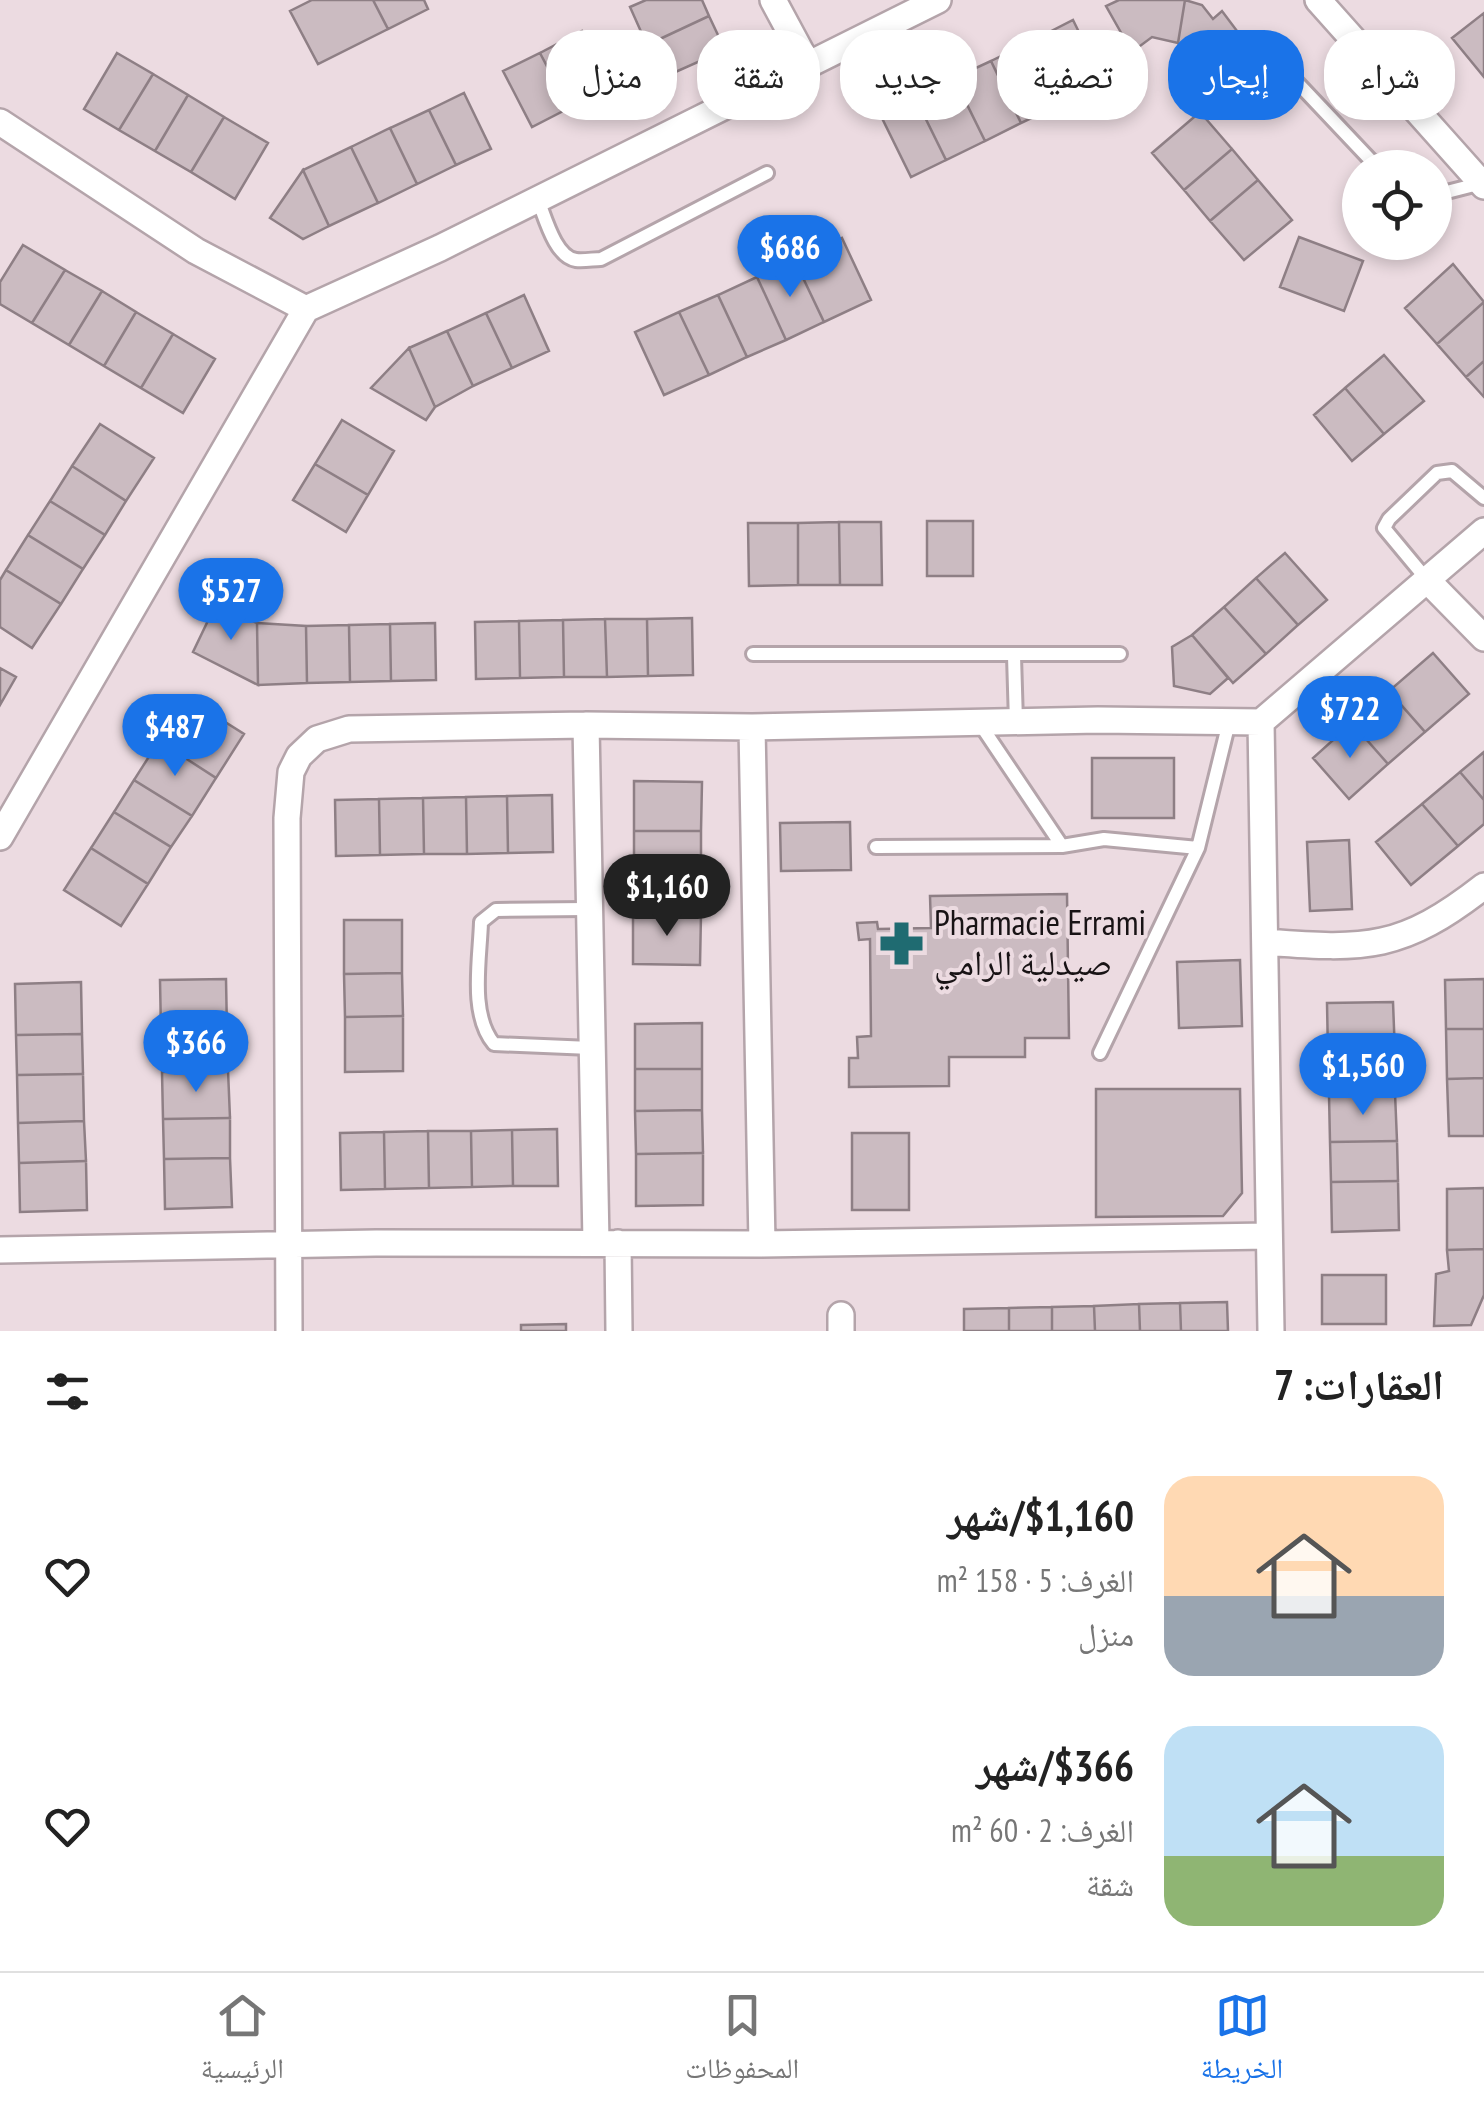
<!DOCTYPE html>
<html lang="ar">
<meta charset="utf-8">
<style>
body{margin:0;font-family:"PT Sans Narrow","Noto Naskh Arabic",sans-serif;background:#f2f2f2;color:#222;direction:rtl;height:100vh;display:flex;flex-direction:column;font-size:38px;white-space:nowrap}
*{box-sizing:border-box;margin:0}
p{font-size:32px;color:#767676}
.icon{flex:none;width:55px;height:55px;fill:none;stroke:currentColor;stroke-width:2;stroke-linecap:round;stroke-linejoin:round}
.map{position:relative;height:1331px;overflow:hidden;direction:ltr}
.details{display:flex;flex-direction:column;background:#fff;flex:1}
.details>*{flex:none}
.guide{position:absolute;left:30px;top:30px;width:1425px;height:90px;direction:rtl;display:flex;gap:20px}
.fabs{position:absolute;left:1342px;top:150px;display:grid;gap:20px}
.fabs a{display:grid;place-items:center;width:110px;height:110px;border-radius:50%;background:#fff;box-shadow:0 5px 15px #0003;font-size:50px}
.price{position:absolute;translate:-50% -85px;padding:0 22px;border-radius:35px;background:#1a73e8;color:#fff;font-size:32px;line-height:65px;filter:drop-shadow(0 2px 5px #0008)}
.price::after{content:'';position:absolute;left:50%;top:60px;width:30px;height:22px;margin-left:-15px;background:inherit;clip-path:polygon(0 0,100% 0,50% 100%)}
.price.current{background:#222;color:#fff}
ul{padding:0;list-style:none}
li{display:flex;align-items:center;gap:30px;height:250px;padding:0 40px}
li span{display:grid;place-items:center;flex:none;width:280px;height:200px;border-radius:30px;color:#555}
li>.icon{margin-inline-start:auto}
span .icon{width:120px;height:120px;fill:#fffc;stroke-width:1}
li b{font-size:42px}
h2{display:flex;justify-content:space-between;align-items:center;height:120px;padding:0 40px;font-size:42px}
.tag{padding:0 35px;border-radius:40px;background:#fff;box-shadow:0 5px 15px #0003;font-size:35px;line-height:90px}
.tag.current{background:#1a73e8;color:#fff}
.dock{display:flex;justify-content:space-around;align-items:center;height:140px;border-top:2px solid #e0e0e0;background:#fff;font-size:28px;color:#767676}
.dock a{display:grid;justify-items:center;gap:5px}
.dock .current{color:#1a73e8}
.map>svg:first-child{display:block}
</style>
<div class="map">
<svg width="1484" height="1331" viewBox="0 0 1484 1331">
<rect width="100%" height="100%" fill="#ecdbe1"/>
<path fill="#cbbbc1" stroke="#8e7f85" stroke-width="2.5" d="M 312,0 L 373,0 L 388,29 L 318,64 L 290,11 Z
M 373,0 L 424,0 L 428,9 L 388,29 Z
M 646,0 L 702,0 L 709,16 L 647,45 L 630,7 Z
M 1119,0 L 1185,0 L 1178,43 L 1152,37 L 1132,52 L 1106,6 Z
M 1185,0 L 1202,5 L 1213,19 L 1222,11 L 1246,43 L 1215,67 L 1210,59 L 1192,70 L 1178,43 Z
M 1484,13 L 1484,77 L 1452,38 Z
M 709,16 L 725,50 L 662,78 L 647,45 Z
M 1073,20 L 1104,83 L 1059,105 L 1028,43 Z
M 582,31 L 610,87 L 569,108 L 540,53 Z
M 1028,43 L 1059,105 L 1021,123 L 991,61 Z
M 117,53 L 153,74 L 119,130 L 84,109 Z
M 540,53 L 569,108 L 532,127 L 503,71 Z
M 991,61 L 1021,123 L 985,141 L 954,78 Z
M 153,74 L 188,95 L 155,151 L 119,130 Z
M 954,78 L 985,141 L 946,160 L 915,97 Z
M 464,93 L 491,149 L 456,165 L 429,110 Z
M 188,95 L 224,117 L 191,172 L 155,151 Z
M 915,97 L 946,160 L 911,177 L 880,114 Z
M 429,110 L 456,165 L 417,184 L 390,128 Z
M 1200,112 L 1232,149 L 1184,190 L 1152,153 Z
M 224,117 L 268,143 L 235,199 L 191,172 Z
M 390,128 L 417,184 L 378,203 L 351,147 Z
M 351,147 L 378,203 L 329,226 L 303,170 Z
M 1232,149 L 1258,180 L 1210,221 L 1184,190 Z
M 303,170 L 329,226 L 303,239 L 270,218 Z
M 1258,180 L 1292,220 L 1244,260 L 1210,221 Z
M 1299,237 L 1363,261 L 1344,311 L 1280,287 Z
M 842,238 L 871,300 L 824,322 L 794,259 Z
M 23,245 L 65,270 L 32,323 L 0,304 L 0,282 Z
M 794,259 L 824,322 L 786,340 L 757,277 Z
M 1453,264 L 1484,302 L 1437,344 L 1405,308 Z
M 65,270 L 102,291 L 69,345 L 32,323 Z
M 757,277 L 786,340 L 747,357 L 718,295 Z
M 102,291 L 136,312 L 104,366 L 69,345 Z
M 524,295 L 549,351 L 512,368 L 486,313 Z
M 718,295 L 747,357 L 709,375 L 679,312 Z
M 1484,302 L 1484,361 L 1466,377 L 1437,344 Z
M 136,312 L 173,334 L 141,388 L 104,366 Z
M 679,312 L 709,375 L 664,395 L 635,332 Z
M 486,313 L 512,368 L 473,386 L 447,331 Z
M 447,331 L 473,386 L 435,407 L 409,348 Z
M 173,334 L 215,359 L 183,413 L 141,388 Z
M 409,348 L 435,407 L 426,420 L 371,388 Z
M 1384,355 L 1424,401 L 1384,434 L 1345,388 Z
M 1484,361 L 1484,397 L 1466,377 Z
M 1345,388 L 1384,434 L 1352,461 L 1314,415 Z
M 342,420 L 394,451 L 368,495 L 315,464 Z
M 100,424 L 154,458 L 126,501 L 72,466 Z
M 315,464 L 368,495 L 346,532 L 293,500 Z
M 72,466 L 126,501 L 105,535 L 50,501 Z
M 50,501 L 105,535 L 83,569 L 28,535 Z
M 927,521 L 973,521 L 973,576 L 927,576 Z
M 839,522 L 840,585 L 798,585 L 798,523 Z
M 839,522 L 881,522 L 882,585 L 840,585 Z
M 748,523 L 798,523 L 798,585 L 749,586 Z
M 28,535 L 83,569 L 61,604 L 6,570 Z
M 1285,553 L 1327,600 L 1298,625 L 1256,578 Z
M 6,570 L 61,604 L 32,648 L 0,627 L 0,580 Z
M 1256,578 L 1298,625 L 1266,654 L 1224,607 Z
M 216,604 L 257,623 L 258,685 L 193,652 Z
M 1224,607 L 1266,654 L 1233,683 L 1192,635 Z
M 692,618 L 693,675 L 648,676 L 647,619 Z
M 605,619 L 647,619 L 648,676 L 607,677 Z
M 605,619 L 607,677 L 564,677 L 563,620 Z
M 563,620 L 564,677 L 520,678 L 519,621 Z
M 519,621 L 520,678 L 476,679 L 475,622 Z
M 257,623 L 306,626 L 307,683 L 258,685 Z
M 435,623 L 436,680 L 391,681 L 390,624 Z
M 390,624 L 391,681 L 350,682 L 349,625 Z
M 349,625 L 350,682 L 307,683 L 306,626 Z
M 1192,635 L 1228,678 L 1210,694 L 1174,686 L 1172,647 Z
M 1433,653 L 1469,694 L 1425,732 L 1389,691 Z
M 0,668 L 16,677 L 0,705 Z
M 1389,691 L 1425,732 L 1388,764 L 1352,723 Z
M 187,698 L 244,734 L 216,778 L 159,741 Z
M 1352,723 L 1388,764 L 1349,799 L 1313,758 Z
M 159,741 L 216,778 L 192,816 L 134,780 Z
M 1484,752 L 1484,800 L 1460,772 Z
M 1092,758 L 1174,758 L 1174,818 L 1092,818 Z
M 1460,772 L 1484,800 L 1484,824 L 1458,846 L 1422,804 Z
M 134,780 L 192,816 L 171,847 L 114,812 Z
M 634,781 L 702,782 L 701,831 L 634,831 Z
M 552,795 L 553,852 L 508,853 L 507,796 Z
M 507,796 L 508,853 L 467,854 L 466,797 Z
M 466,797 L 467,854 L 424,854 L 423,798 Z
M 423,798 L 424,854 L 380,855 L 379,799 Z
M 379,799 L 380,855 L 336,856 L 335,800 Z
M 1422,804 L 1458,846 L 1411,885 L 1376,842 Z
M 114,812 L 171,847 L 148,884 L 91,848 Z
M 850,822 L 851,870 L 781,871 L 780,823 Z
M 634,831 L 701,831 L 701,874 L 634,874 Z
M 1349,840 L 1352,909 L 1310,911 L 1307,842 Z
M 91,848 L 148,884 L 121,926 L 64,890 Z
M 634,874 L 701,874 L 701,914 L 633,914 Z
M 1067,894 L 1069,1038 L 1025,1038 L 1025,1057 L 949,1057 L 949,1086 L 849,1087 L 849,1058 L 858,1058 L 857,1037 L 871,1036 L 870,939 L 859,940 L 857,923 L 877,922 L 878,929 L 931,928 L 930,896 Z
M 633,914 L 701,914 L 700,965 L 633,964 Z
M 344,920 L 402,920 L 402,973 L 344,974 Z
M 1240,960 L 1242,1026 L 1179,1028 L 1177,962 Z
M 402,973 L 403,1016 L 345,1017 L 344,974 Z
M 226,979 L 227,1031 L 161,1032 L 160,980 Z
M 1484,979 L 1484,1029 L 1446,1029 L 1445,980 Z
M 81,982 L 82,1034 L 16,1035 L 15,984 Z
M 1393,1002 L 1395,1054 L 1328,1055 L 1327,1003 Z
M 403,1016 L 403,1071 L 345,1072 L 345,1017 Z
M 702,1023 L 702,1069 L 635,1069 L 635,1024 Z
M 1446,1029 L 1484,1029 L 1484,1078 L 1447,1079 Z
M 227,1031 L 228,1070 L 162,1072 L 161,1032 Z
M 82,1034 L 83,1074 L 17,1075 L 16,1035 Z
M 1395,1054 L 1395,1093 L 1329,1095 L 1328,1055 Z
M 635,1069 L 702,1069 L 702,1110 L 635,1111 Z
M 228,1070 L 230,1118 L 163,1119 L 162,1072 Z
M 83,1074 L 84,1121 L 18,1123 L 17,1075 Z
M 1484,1078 L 1484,1136 L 1449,1136 L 1447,1079 Z
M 1096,1089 L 1240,1089 L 1242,1193 L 1223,1216 L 1096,1217 Z
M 1395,1093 L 1397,1141 L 1330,1142 L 1329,1095 Z
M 702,1110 L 703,1153 L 636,1154 L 635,1111 Z
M 230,1118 L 230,1158 L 164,1159 L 163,1119 Z
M 84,1121 L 86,1161 L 19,1163 L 18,1123 Z
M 557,1129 L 558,1186 L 513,1186 L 512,1130 Z
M 512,1130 L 513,1186 L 472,1187 L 471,1131 Z
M 428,1131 L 429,1188 L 385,1189 L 384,1132 Z
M 428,1131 L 471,1131 L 472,1187 L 429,1188 Z
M 384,1132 L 385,1189 L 341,1190 L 340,1133 Z
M 852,1133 L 909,1133 L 909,1210 L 852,1210 Z
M 1397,1141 L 1398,1181 L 1331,1182 L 1330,1142 Z
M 703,1153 L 703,1205 L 636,1206 L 636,1154 Z
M 230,1158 L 232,1207 L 165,1209 L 164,1159 Z
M 86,1161 L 87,1210 L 20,1212 L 19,1163 Z
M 1398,1181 L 1399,1230 L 1332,1232 L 1331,1182 Z
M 1484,1188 L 1484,1249 L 1447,1250 L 1447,1189 Z
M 1484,1249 L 1484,1295 L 1471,1325 L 1434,1326 L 1436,1274 L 1449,1271 L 1447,1250 Z
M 1322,1275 L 1386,1275 L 1386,1324 L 1322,1324 Z
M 1227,1302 L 1228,1331 L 1181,1331 L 1180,1303 Z
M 1180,1303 L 1181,1331 L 1140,1331 L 1139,1304 Z
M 1139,1304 L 1140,1331 L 1095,1331 L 1094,1306 Z
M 1094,1306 L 1095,1331 L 1052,1331 L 1052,1307 Z
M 1052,1307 L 1052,1331 L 1009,1331 L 1009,1308 Z
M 1009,1308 L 1009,1331 L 964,1331 L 964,1309 Z
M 566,1324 L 566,1331 L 521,1331 L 521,1325 Z"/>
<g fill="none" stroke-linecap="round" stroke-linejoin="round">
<defs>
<path id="service" d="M 1276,60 L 1378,168
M 1435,195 L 1482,183
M 538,200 C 545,217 555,257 576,260 C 584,261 594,259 601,259 L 767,173
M 1428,581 L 1384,528 L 1389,519 L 1437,473 L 1452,471 L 1484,498
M 753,654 L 1120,654
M 1014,656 L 1016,722
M 980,724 L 1062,846 L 1104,839 L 1198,848
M 876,847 L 1062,846
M 587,909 L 496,910 L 481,922 C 480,959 469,1014 494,1044 L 591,1048
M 1100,1053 L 1198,848 L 1229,722"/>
<path id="minor" d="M 773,0 L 808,65
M 1318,0 L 1484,186
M 0,122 L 196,251 L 306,309
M 1428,581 L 1484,638
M 1261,722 L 1271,1331
M 586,725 L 596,1242
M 752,727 L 762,1244
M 0,837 L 306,309 L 440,248 L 938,0
M 1265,942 C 1367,950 1402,950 1484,886
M 618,1243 L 619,1331
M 0,1250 L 376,1243 L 762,1244 L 1268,1236
M 841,1315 L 841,1331
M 289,1331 L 287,818 L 291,772 L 299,756 L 317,739 L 349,729 L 586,725 L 752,727 L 1098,720 L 1261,722 L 1484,531"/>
</defs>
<use href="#service" stroke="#b4a4aa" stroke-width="18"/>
<use href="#minor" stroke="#b4a4aa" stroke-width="30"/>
<use href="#service" stroke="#fff" stroke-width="12"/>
<use href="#minor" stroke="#fff" stroke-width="25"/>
</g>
<defs>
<symbol id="pharmacy-bare" viewBox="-9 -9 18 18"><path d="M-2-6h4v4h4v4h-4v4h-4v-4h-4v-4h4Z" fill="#1f6b71" stroke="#ecdbe1" stroke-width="2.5" paint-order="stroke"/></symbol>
</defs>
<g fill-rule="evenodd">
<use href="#pharmacy-bare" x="870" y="912" width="63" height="63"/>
</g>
<g text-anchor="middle" stroke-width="8" stroke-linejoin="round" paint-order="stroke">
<g font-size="35" fill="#181315" stroke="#ecdbe1" text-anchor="start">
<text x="934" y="935">Pharmacie Errami<tspan x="934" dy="40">صيدلية الرامي</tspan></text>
</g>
</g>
</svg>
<div class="fabs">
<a><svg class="icon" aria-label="locate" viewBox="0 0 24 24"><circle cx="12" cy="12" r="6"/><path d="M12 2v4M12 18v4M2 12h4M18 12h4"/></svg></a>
</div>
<b class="price" style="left:790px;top:300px">$686</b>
<b class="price" style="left:231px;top:643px">$527</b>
<b class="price" style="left:1350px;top:761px">$722</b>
<b class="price" style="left:175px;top:779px">$487</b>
<b class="price current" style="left:667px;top:939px">$1,160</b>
<b class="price" style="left:196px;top:1095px">$366</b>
<b class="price" style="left:1363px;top:1118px">$1,560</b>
<div class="guide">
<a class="tag">شراء</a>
<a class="tag current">إيجار</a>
<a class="tag">تصفية</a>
<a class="tag">جديد</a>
<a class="tag">شقة</a>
<a class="tag">منزل</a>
</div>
</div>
<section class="details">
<h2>العقارات: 7<svg class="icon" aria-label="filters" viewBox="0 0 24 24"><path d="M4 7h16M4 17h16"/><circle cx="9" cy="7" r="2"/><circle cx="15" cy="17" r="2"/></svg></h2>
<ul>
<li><span style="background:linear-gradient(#ffd9b3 60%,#9aa5b1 0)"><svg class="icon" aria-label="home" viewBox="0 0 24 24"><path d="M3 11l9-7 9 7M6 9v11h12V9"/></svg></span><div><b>$1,160/شهر</b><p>الغرف: 5 · 158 m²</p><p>منزل</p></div><svg class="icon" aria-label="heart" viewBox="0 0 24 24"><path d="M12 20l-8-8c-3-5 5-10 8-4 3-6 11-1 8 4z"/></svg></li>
<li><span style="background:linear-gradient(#bfe0f5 65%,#8fb573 0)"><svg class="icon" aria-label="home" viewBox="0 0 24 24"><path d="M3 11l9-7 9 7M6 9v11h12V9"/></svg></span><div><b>$366/شهر</b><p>الغرف: 2 · 60 m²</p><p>شقة</p></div><svg class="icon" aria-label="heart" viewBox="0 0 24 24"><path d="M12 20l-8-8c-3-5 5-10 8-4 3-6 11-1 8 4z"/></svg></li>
</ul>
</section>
<nav class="dock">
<a class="current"><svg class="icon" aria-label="map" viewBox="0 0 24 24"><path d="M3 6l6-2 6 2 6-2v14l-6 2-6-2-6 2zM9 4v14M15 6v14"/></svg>الخريطة</a>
<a><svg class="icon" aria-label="saved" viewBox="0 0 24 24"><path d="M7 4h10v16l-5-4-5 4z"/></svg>المحفوظات</a>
<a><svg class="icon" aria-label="home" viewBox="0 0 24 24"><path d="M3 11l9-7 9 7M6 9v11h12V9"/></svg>الرئيسية</a>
</nav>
